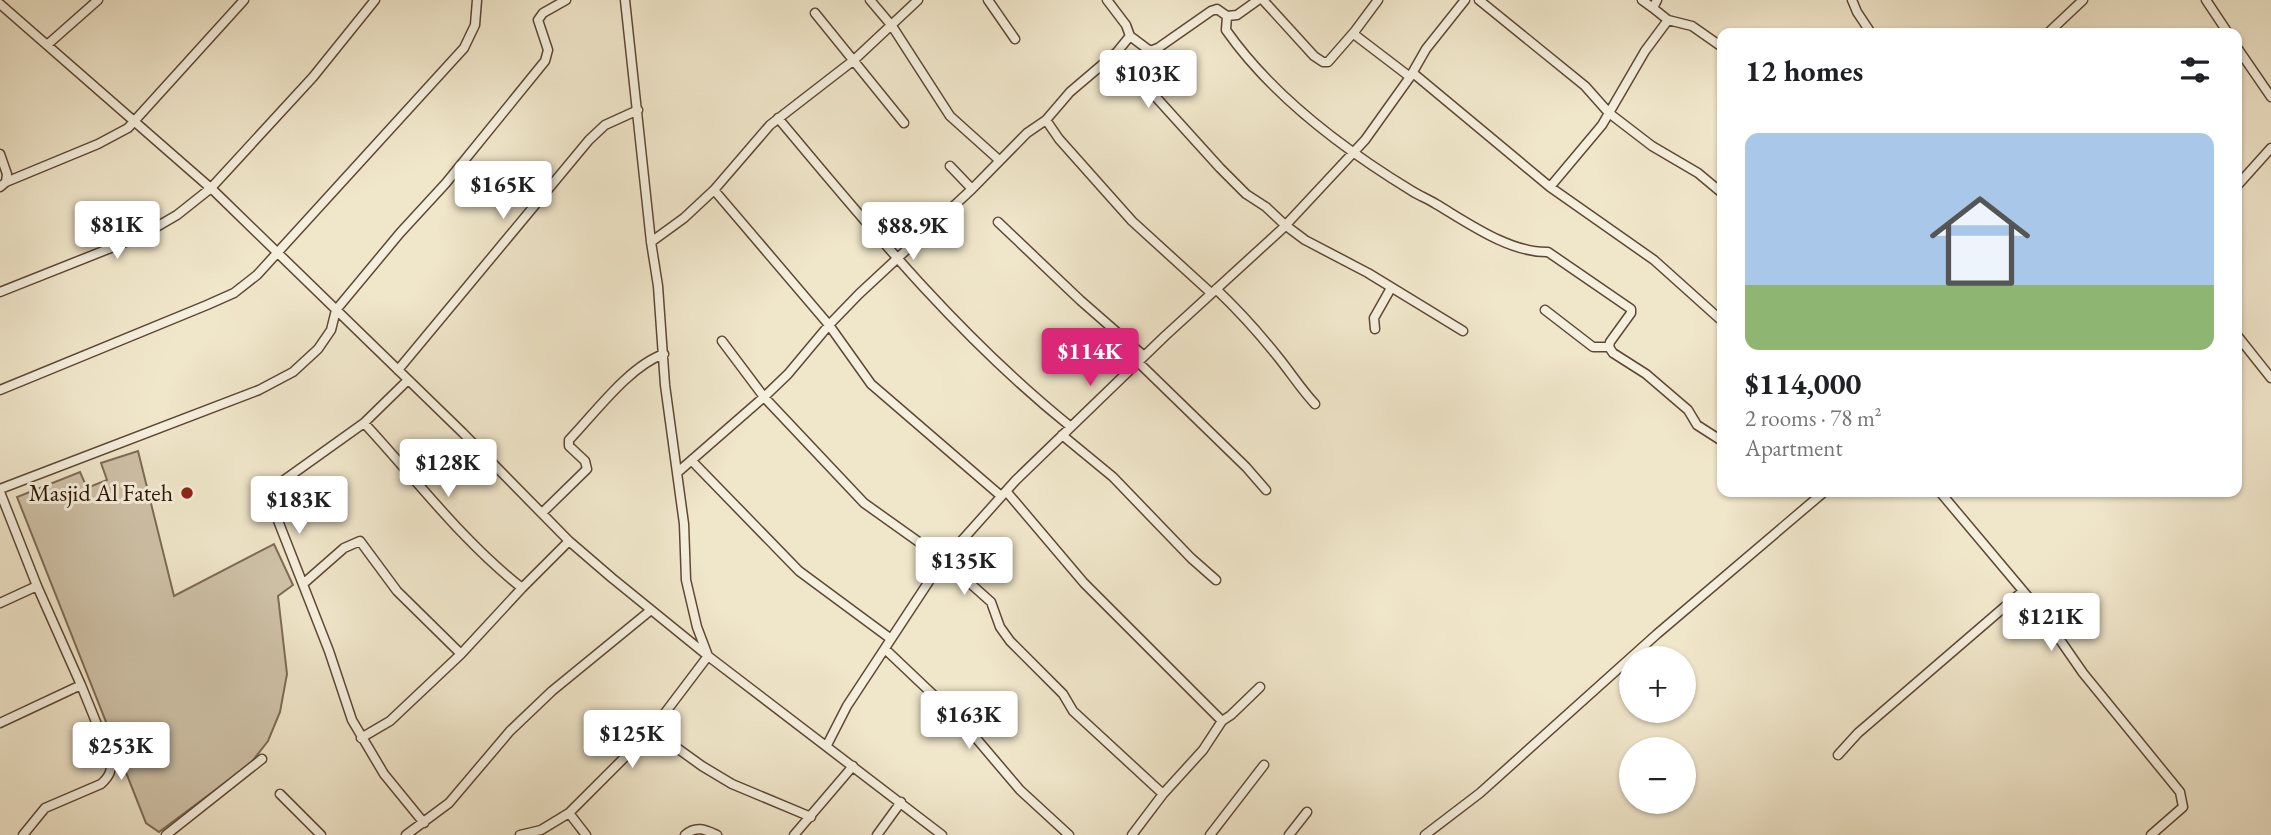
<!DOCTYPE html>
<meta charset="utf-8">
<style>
body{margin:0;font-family:"EB Garamond",serif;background:#f6f6f6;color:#202124;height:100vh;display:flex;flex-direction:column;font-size:26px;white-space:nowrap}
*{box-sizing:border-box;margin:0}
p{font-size:23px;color:#757577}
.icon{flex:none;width:38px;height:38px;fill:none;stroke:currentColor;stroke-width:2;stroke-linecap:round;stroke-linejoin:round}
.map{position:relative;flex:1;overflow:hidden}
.side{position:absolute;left:1717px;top:28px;width:525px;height:469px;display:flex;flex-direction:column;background:#fff;border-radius:14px;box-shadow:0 2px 5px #0004}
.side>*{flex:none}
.tools{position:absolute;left:1619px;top:646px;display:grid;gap:14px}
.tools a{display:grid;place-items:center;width:77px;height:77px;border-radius:50%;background:#fff;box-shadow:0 2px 5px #0004;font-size:35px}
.price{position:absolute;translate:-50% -60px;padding:0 16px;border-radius:7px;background:#fff;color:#222;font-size:23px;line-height:46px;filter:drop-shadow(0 2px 4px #0008)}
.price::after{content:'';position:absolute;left:50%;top:42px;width:21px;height:16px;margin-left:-10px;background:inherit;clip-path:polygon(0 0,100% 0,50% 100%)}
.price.active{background:#db2777;color:#fff}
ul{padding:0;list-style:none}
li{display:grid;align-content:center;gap:14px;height:371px;padding:0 28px}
li span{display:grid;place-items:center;height:217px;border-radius:14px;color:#555}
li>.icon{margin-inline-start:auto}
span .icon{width:126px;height:126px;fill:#fffc;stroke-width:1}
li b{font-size:30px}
h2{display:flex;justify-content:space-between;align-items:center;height:84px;padding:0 28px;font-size:30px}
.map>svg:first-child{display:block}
</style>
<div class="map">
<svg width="2271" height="835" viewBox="0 0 2271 835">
<rect width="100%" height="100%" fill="#f0e6ca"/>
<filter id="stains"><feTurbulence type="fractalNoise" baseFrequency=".00286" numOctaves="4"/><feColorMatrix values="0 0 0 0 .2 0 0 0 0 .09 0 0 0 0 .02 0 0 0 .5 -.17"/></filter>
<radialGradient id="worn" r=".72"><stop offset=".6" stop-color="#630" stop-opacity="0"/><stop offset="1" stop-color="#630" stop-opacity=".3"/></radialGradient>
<path fill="#cfc2a8" stroke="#7e6b56" stroke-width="2" d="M 138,451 L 174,596 L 274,544 L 293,585 L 278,596 L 287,674 L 280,712 L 268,741 L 250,764 L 159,832 L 146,823 L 17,497 L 80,472 L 87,488 L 107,480 L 101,463 Z"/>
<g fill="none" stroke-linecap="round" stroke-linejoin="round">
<defs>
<path id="minor" d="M 870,0 L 892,26 L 950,116 L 999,160
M 988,0 L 1015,39
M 1107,0 L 1126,25 L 1130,36 L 1150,51 L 1158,48 L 1211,11 L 1217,9 L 1227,16 L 1237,15 L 1258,0
M 1263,0 L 1314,56 L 1323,62 L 1328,62 L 1355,31 L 1378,0
M 1479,0 L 1585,86 L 1609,113 L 1652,146 L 1698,173 L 1722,193
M 1642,0 L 1653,8
M 1657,0 L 1653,8 L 1668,20 L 1692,26 L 1722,47
M 1852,0 L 1857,12 L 1871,33
M 2206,0 L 2228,33
M 0,4 L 214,191 L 463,433 L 569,541 L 612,578 L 708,656 L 942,835
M 815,13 L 904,123
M 1227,16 L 1226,30 C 1273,97 1343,149 1412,191 C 1420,196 1428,199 1436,204 C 1468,223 1510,253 1548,252 L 1631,309 L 1631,313 L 1610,342 L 1609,347 L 1613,353 L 1646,374 L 1688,410 L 1697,425 L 1722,441
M 1355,31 L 1355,35 L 1410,77
M 2048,33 L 2083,0
M 47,45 L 98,0
M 2236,46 L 2271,97
M 1150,51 L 1153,64 L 1144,84 L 1220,168 L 1246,194 L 1266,207 L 1285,225 L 1305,240 L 1368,273 L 1463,331
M 1117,52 L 1144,84
M 1413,73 L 1550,187 L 1654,260 L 1722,321
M 778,118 C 869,227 959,337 1071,427
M 1046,120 L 1059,139 L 1132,221 L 1211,293
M 0,154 L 7,174 L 6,182 L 0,187
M 950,166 L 972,189
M 6,182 L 98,144 L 128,128 L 244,0
M 1550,187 L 1602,125 L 1645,51 L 1668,20
M 2236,187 L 2271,148
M 714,190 L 829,325 L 871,384 L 1001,496
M 998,222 L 1080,300 L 1144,356
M 651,242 L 684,218 L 714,190 L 770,125 L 854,60 L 918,0
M 1216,289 C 1238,310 1259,333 1278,357 C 1291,373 1301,389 1315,404
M 0,292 L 141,236 L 177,215 L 211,188 L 313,77 L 375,0
M 1545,310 L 1593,347 L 1609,347
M 1375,329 L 1374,318 L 1391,288
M 2236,334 L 2271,378
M 722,341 L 764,397 L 864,503 L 944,560 L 991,602 L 1000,627 L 1010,641 L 1063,694 L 1073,711 L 1163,794
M 1138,362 L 1246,467 L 1266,490
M 398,370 L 589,140 L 605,125 L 638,110
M 408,380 L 364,423 L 273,488 L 268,495 L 329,651 L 352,720 L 384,774 L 424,823
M 0,390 L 207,305 L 234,293 L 257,275 L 464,48 L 475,25 L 477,0
M 364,423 C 416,479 461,540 522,588
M 1062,435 L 1113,477 L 1191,558 L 1216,580
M 692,461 L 799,571 L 891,639
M 678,472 L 764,397 L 788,374 L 829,325 L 859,294 L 972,189 L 1027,133 L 1046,120 L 1070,92 L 1117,52 L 1130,36
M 0,489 L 259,390 L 293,372 L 318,349 L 331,330 L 336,310 L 400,233 L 446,183 L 545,61 L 548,50 L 538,20 L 543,13 L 566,0
M 1006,491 L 1084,583 L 1222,721
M 0,492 L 37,586 L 81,685 L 0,723
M 1940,492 L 2040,611 L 2083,673 L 2180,792 L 2183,807 L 2151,835
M 542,513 L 587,469 L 585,461 L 569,446 L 569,440 C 595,413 629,366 664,354
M 303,584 L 344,548 L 360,541 L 397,591 L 461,654
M 0,603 L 37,586
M 885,649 L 964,724 L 1020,790 L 1069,835
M 652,730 L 702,766 L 732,784 L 811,817
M 361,738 L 390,721 L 461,654 L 522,588 L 569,541
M 827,745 L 847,706 L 939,566 L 1016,480 L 1165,336 L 1282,229 L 1365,140 L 1410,77 L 1426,49 L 1465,0
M 1838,755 L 1858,733 L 2023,591
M 280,794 L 321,835
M 569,813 L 586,835
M 23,835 L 45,808 L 101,784 C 110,776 112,770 111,759 L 81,685
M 166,835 L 262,759
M 406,835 L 449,803 L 510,731 L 552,691 L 651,610
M 520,835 L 541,830 L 569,813 L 652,730 L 708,656 L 697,627 L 686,580 L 684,524 L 665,385 L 658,286 L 651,242 L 625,0
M 685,835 C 696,825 706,830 717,835
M 794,835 L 853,766
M 877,835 L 901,802
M 1132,835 L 1163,794 L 1203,750 L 1222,721 L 1231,715 L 1260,687
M 1210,835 L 1264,765
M 1289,835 L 1307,812
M 1425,835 L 1480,793 L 1657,634 L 1824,492"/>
</defs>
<use href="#minor" stroke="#5d4835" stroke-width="11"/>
<use href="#minor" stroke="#f5efdd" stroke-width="8"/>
</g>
<circle fill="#8f2418" stroke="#f5efdd" stroke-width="2.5" cx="187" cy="493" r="7"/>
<g text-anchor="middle" stroke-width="6" stroke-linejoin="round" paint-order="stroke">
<g font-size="24" fill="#2c1403" stroke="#f5efdd" text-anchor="end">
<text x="173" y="501">Masjid Al Fateh</text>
</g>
</g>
<rect width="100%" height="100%" filter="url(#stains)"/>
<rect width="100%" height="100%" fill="url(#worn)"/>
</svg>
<div class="tools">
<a>+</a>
<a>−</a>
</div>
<b class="price" style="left:1148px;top:110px">$103K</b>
<b class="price" style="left:503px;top:221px">$165K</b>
<b class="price" style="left:117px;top:261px">$81K</b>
<b class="price" style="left:913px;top:262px">$88.9K</b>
<b class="price active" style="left:1090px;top:388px">$114K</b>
<b class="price" style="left:448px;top:499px">$128K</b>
<b class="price" style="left:299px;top:536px">$183K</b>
<b class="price" style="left:964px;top:597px">$135K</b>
<b class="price" style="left:2051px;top:653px">$121K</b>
<b class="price" style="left:969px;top:751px">$163K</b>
<b class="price" style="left:632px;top:770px">$125K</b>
<b class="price" style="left:121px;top:782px">$253K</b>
<section class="side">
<h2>12 homes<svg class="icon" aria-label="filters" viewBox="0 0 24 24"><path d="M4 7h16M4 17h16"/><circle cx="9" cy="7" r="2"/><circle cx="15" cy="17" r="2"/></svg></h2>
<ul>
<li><span style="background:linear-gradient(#a9c7e8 70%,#8fb573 0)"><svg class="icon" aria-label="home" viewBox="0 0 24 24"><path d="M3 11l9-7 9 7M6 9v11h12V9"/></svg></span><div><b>$114,000</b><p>2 rooms · 78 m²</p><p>Apartment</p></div></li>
</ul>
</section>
</div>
